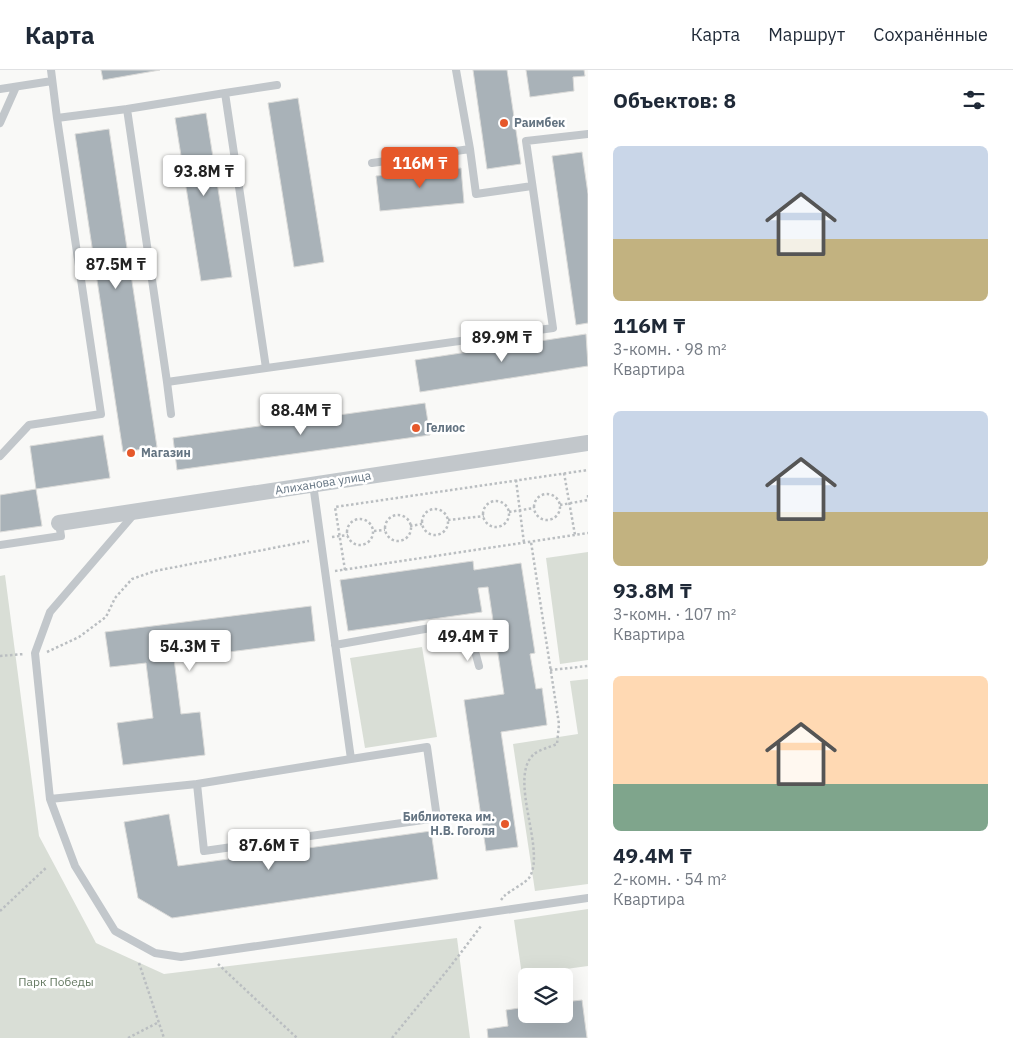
<!DOCTYPE html>
<html lang="ru">
<meta charset="utf-8">
<style>
body{margin:0;font-family:"IBM Plex Sans",sans-serif;background:#f2f2f3;color:#1f2937;height:100vh;display:flex;flex-direction:column;font-size:19px;white-space:nowrap}
*{box-sizing:border-box;margin:0}
p{font-size:16px;color:#747a83}
.icon{flex:none;width:28px;height:28px;fill:none;stroke:currentColor;stroke-width:2;stroke-linecap:round;stroke-linejoin:round}
.map{position:relative;flex:1;overflow:hidden}
.side{display:flex;flex-direction:column;background:#fff;width:425px}
.side>*{flex:none}
.buttons{position:absolute;left:518px;top:898px;display:grid;gap:10px}
.buttons a{display:grid;place-items:center;width:55px;height:55px;border-radius:8px;background:#fff;box-shadow:0 5px 20px #0002;font-size:25px}
.price{position:absolute;translate:-50% -42px;padding:0 11px;border-radius:5px;background:#fff;color:#222;font-size:16px;line-height:32px;filter:drop-shadow(0 1px 2px #0008)}
.price::after{content:'';position:absolute;left:50%;top:30px;width:15px;height:11px;margin-left:-8px;background:inherit;clip-path:polygon(0 0,100% 0,50% 100%)}
.price.on{background:#e6582a;color:#fff}
ul{padding:0;list-style:none}
li{display:grid;align-content:center;gap:10px;height:265px;padding:0 25px}
li span{display:grid;place-items:center;height:155px;border-radius:8px;color:#555}
li>.icon{margin-inline-start:auto}
span .icon{width:90px;height:90px;fill:#fffc;stroke-width:1}
li b{font-size:21px}
h2{display:flex;justify-content:space-between;align-items:center;height:60px;padding:0 25px;font-size:21px}
header{display:flex;align-items:center;gap:30px;box-sizing:border-box;height:70px;padding:0 25px;background:#fff;border-bottom:1px solid #e0e1e3}
header strong{font-size:24px}
nav{display:flex;gap:28px;margin-inline-start:auto;font-size:18px}
main{display:flex;flex:1;min-height:0}
.map>svg:first-child{display:block}
</style>
<header>
<strong>Карта</strong>
<nav><a>Карта</a><a>Маршрут</a><a>Сохранённые</a></nav>
</header>
<main>
<div class="map">
<svg width="588" height="968" viewBox="0 0 588 968">
<rect width="100%" height="100%" fill="#f9f9f7"/>
<path fill="#d9ded6" d="M 588,482 L 588,590 L 560,594 L 546,488 Z
M 5,505 L 39,766 L 96,873 L 164,904 L 457,868 L 470,968 L 0,968 L 0,506 Z
M 422,577 L 437,667 L 365,678 L 350,588 Z
M 588,609 L 588,814 L 535,821 L 513,674 L 578,664 L 570,611 Z
M 588,839 L 588,896 L 522,905 L 514,850 Z"/>
<path fill="#a9b2b8" stroke="#dbdbd9" d="M 101,0 L 160,0 L 103,10 Z
M 473,0 L 507,0 L 521,94 L 487,99 Z
M 526,0 L 584,0 L 585,6 L 573,7 L 574,21 L 530,27 Z
M 298,28 L 324,192 L 294,197 L 268,33 Z
M 206,43 L 232,207 L 201,211 L 175,48 Z
M 109,59 L 157,377 L 123,382 L 75,64 Z
M 582,82 L 588,124 L 588,253 L 576,255 L 552,86 Z
M 461,98 L 464,133 L 380,141 L 376,106 Z
M 586,264 L 588,296 L 420,322 L 415,290 Z
M 425,333 L 430,365 L 177,400 L 173,368 Z
M 103,365 L 110,408 L 36,419 L 30,376 Z
M 36,419 L 42,456 L 0,462 L 0,425 Z
M 473,491 L 474,500 L 521,493 L 535,583 L 530,584 L 536,619 L 542,618 L 547,655 L 501,662 L 518,777 L 486,781 L 464,630 L 504,624 L 488,517 L 478,518 L 482,542 L 348,561 L 340,510 Z
M 311,536 L 315,571 L 174,589 L 181,644 L 200,642 L 205,685 L 123,695 L 117,653 L 153,648 L 146,593 L 110,597 L 105,562 Z
M 169,744 L 178,796 L 431,761 L 438,809 L 172,848 L 138,828 L 124,752 Z
M 582,930 L 587,968 L 488,968 L 487,959 L 508,956 L 506,940 L 526,937 L 526,944 L 564,944 L 564,932 Z"/>
<g fill="none" stroke-linecap="round" stroke-linejoin="round">
<path stroke="#babec1" stroke-width="2.5" stroke-dasharray="2.5 2.5" stroke-linecap="butt" d="M 564,403 L 575,465
M 516,410 L 524,473
M534 437a13 13 0 1 1 26 0a13 13 0 1 1-26 0Z
M 588,425 L 588,429
M483 444a13 13 0 1 1 26 0a13 13 0 1 1-26 0Z
M 560,435 L 588,430
M422 452a13 13 0 1 1 26 0a13 13 0 1 1-26 0Z
M 509,442 L 534,438
M385 458a13 13 0 1 1 26 0a13 13 0 1 1-26 0Z
M347 462a13 13 0 1 1 26 0a13 13 0 1 1-26 0Z
M 448,450 L 484,446
M 410,456 L 422,454
M 374,461 L 385,460
M 332,467 L 348,465
M 345,500 L 335,437 L 588,400
M 335,501 L 588,463
M 47,582 L 79,567 L 106,547 L 115,528 L 132,509 L 155,501 L 309,471
M 0,586 L 24,584
M 550,600 L 588,596
M 501,830 L 504,826 C 510,821 525,813 529,808 C 547,781 508,710 533,685 C 538,680 550,677 557,674 L 559,654 L 531,472
M 0,841 L 47,797
M 139,893 L 164,968
M 218,894 L 297,968
M 128,968 L 159,952
M 392,968 L 450,897 L 481,856"/>
<path stroke="#c2c7cb" stroke-width="8" d="M 51,0 L 57,48 L 127,39
M 456,0 L 470,79
M 0,19 L 52,11
M 0,53 L 16,17
M 372,93 L 470,79 L 476,124 L 532,116
M 266,298 L 225,23 L 277,15
M 167,312 L 127,39 L 225,23
M 171,344 L 167,312 L 553,258 L 526,71 L 588,64
M 0,386 L 29,355 L 101,344 L 57,48
M 313,414 L 351,689 L 197,714 L 204,781 L 437,748 L 427,677 L 351,689
M 135,443 L 50,542 L 35,583 L 50,729 L 75,796 L 115,861 L 155,883 L 181,887 L 588,828
M 0,475 L 61,466 L 59,453
M 335,575 L 436,557 L 462,556 L 467,559 L 470,563 L 479,596
M 50,729 L 197,714"/>
<path stroke="#c2c7cb" stroke-width="16" d="M 59,453 L 588,373"/>
</g>
<g fill="#e6582a" stroke="#fff" stroke-width="2">
<circle cx="504" cy="53" r="5"/>
<circle cx="416" cy="358" r="5"/>
<circle cx="131" cy="383" r="5"/>
<circle cx="505" cy="754" r="5"/>
</g>
<g text-anchor="middle" stroke-width="5" stroke-linejoin="round" paint-order="stroke">
<g font-size="12" font-weight="bold" fill="#647482" stroke="#fff" text-anchor="start">
<text x="514" y="57">Раимбек</text>
<text x="426" y="362">Гелиос</text>
<text x="141" y="387">Магазин</text>
<text x="495" y="751" text-anchor="end">Библиотека им.<tspan x="495" dy="14">Н.В. Гоголя</tspan></text>
</g>
<g font-size="12" fill="#647482" stroke="#fff">
<text transform="translate(323 413) rotate(-9)" y="4">Алиханова улица</text>
</g>
<g font-size="12" fill="#667a63" stroke="#fff">
<text x="56" y="916">Парк Победы</text>
</g>
</g>
</svg>
<div class="buttons">
<a><svg class="icon" aria-label="layers" viewBox="0 0 24 24"><path d="M12 4l9 5-9 5-9-5zM3 14l9 5 9-5"/></svg></a>
</div>
<b class="price on" style="left:420px;top:119px">116M ₸</b>
<b class="price" style="left:204px;top:127px">93.8M ₸</b>
<b class="price" style="left:116px;top:220px">87.5M ₸</b>
<b class="price" style="left:502px;top:293px">89.9M ₸</b>
<b class="price" style="left:301px;top:366px">88.4M ₸</b>
<b class="price" style="left:468px;top:592px">49.4M ₸</b>
<b class="price" style="left:190px;top:602px">54.3M ₸</b>
<b class="price" style="left:269px;top:801px">87.6M ₸</b>
</div>
<section class="side">
<h2>Объектов: 8<svg class="icon" aria-label="filters" viewBox="0 0 24 24"><path d="M4 7h16M4 17h16"/><circle cx="9" cy="7" r="2"/><circle cx="15" cy="17" r="2"/></svg></h2>
<ul>
<li><span style="background:linear-gradient(#c9d6e8 60%,#c2b280 0)"><svg class="icon" aria-label="home" viewBox="0 0 24 24"><path d="M3 11l9-7 9 7M6 9v11h12V9"/></svg></span><div><b>116M ₸</b><p>3-комн. · 98 m²</p><p>Квартира</p></div></li>
<li><span style="background:linear-gradient(#c9d6e8 65%,#c2b280 0)"><svg class="icon" aria-label="home" viewBox="0 0 24 24"><path d="M3 11l9-7 9 7M6 9v11h12V9"/></svg></span><div><b>93.8M ₸</b><p>3-комн. · 107 m²</p><p>Квартира</p></div></li>
<li><span style="background:linear-gradient(#ffd9b3 70%,#7fa58c 0)"><svg class="icon" aria-label="home" viewBox="0 0 24 24"><path d="M3 11l9-7 9 7M6 9v11h12V9"/></svg></span><div><b>49.4M ₸</b><p>2-комн. · 54 m²</p><p>Квартира</p></div></li>
</ul>
</section>
</main>
